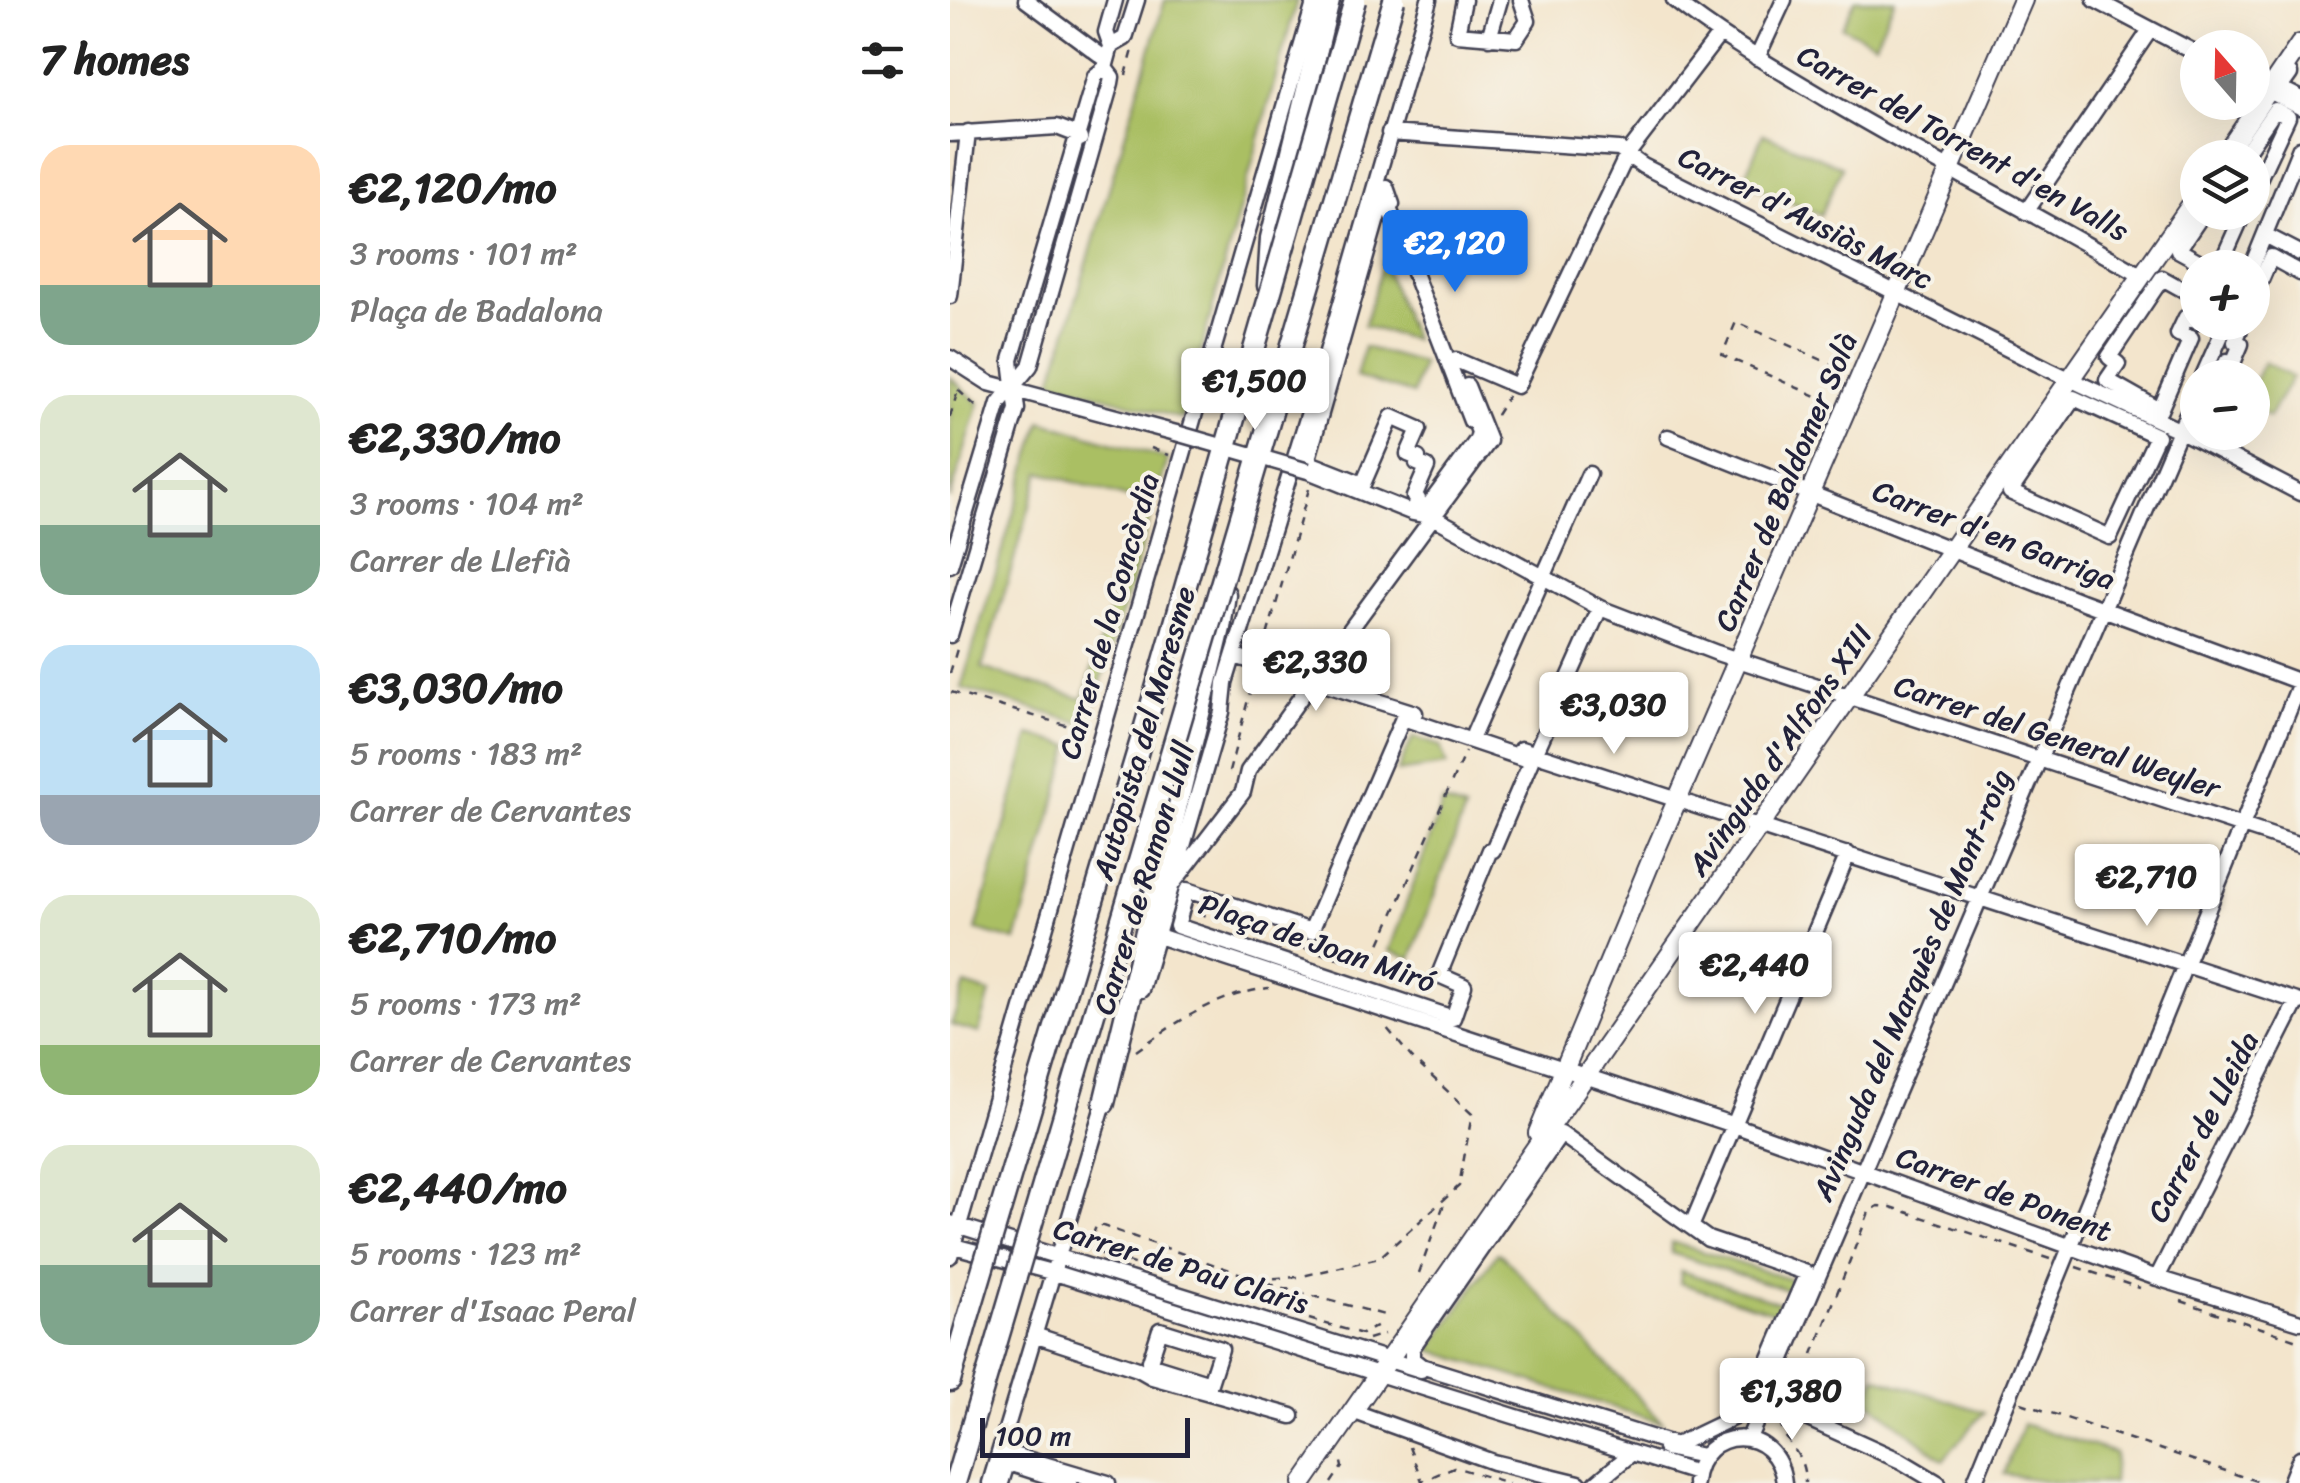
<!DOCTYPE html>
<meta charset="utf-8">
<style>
body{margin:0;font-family:Sriracha,sans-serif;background:#f6f6f6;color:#222;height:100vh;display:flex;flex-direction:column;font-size:38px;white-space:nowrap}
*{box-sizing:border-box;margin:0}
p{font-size:32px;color:#767676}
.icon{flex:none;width:55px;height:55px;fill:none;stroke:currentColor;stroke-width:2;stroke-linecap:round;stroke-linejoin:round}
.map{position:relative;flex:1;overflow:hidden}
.side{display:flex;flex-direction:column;background:#fff;width:950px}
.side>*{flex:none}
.needle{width:65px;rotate:340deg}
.tools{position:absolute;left:1230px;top:30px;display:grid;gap:20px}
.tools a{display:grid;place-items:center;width:90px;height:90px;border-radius:50%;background:#fff;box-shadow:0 10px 40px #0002;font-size:50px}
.scale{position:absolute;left:30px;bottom:25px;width:210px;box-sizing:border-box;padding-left:10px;border:5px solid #22223b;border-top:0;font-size:28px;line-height:35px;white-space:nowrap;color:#22223b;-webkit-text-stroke:8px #f7f3e8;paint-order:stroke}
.price{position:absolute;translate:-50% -85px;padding:0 22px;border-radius:10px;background:#fff;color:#222;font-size:32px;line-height:65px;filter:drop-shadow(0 2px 5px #0008)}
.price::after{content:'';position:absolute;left:50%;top:60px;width:30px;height:22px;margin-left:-15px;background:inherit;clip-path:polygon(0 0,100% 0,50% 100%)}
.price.selected{background:#1a73e8;color:#fff}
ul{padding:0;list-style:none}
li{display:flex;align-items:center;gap:30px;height:250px;padding:0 40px}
li span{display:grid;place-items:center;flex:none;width:280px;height:200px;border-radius:30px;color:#555}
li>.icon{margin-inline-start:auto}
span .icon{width:120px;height:120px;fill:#fffc;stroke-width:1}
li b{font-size:42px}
h2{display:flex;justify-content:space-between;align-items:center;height:120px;padding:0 40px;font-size:42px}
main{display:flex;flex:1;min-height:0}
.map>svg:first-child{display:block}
</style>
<main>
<section class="side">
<h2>7 homes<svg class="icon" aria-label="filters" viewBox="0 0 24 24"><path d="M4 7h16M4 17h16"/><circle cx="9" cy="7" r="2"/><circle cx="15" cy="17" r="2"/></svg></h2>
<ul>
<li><span style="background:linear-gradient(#ffd9b3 70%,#7fa58c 0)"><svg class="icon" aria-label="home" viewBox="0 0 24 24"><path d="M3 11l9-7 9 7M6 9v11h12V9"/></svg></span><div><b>€2,120/mo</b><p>3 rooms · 101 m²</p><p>Plaça de Badalona</p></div></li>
<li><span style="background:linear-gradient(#dfe7d0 65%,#7fa58c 0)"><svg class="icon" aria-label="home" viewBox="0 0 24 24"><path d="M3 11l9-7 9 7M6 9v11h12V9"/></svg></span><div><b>€2,330/mo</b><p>3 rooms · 104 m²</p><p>Carrer de Llefià</p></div></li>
<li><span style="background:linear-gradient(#bfe0f5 75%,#9aa5b1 0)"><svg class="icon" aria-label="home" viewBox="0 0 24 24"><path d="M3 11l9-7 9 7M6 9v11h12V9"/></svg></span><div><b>€3,030/mo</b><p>5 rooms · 183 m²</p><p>Carrer de Cervantes</p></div></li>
<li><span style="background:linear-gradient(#dfe7d0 75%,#8fb573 0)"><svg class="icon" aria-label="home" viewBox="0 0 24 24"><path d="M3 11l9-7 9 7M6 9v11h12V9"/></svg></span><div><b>€2,710/mo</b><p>5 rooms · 173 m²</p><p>Carrer de Cervantes</p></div></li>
<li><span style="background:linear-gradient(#dfe7d0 60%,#7fa58c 0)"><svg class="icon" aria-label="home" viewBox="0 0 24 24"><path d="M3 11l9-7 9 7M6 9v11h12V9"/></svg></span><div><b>€2,440/mo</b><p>5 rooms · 123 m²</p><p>Carrer d'Isaac Peral</p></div></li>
</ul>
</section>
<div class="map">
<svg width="1350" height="1483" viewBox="0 0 1350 1483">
<rect width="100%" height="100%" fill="#f7f3e8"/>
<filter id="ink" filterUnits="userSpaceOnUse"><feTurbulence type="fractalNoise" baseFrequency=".01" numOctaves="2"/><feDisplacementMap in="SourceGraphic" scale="20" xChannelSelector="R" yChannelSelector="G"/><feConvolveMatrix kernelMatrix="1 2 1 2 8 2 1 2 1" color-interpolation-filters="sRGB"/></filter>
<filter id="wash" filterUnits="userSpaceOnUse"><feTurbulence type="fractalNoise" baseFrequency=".0048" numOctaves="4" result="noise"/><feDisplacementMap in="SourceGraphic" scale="40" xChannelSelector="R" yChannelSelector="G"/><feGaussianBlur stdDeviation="2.25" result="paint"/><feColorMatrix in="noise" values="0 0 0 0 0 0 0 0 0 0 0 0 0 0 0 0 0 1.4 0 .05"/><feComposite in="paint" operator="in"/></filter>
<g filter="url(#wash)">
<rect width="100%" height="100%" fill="#f3e5cc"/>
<path fill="#aabf64" stroke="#667050" stroke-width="2.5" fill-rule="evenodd" d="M 215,0 L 347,0 L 232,419 L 102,381 Z
M 905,0 L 945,0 L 925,43 L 892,27 Z
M 813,134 L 892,167 L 871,215 L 793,181 Z
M 433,262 L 464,340 L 414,326 Z
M 414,347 L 472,363 L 463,394 L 406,377 Z
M 1314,362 L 1342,377 L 1319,417 L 1303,408 L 1303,384 Z
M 0,377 L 29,403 L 0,499 Z
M 91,421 L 218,459 L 138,725 L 11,688 ZM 90,472 L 192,502 L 133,699 L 32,668 Z
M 80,735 L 121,746 L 66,941 L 26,930 Z
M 463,737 L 490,746 L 497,765 L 447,772 Z
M 493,802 L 515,810 L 461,959 L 439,951 Z
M 15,985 L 40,993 L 29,1033 L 1,1025 Z
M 722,1242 L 842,1280 L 841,1291 L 721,1253 Z
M 547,1253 L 552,1255 L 713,1423 L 480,1350 Z
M 731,1271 L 831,1303 L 829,1314 L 730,1283 Z
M 926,1377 L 1034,1412 L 993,1460 L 917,1399 Z
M 1073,1424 L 1165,1453 L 1163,1483 L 1110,1483 L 1054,1474 Z"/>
</g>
<g filter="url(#ink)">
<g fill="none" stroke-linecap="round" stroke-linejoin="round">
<defs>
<path id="minor" d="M 76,0 L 157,60
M 514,0 L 507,34 L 566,39 L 578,21 L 571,0
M 724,0 C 773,39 825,68 878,100 C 982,161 1088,216 1192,276
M 1145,0 L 1248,54
M 539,38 L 550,0
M 161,46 L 175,38 L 187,0
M 807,58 L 834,0
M 1340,74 L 1330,88 L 1350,98
M 1302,82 L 1350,107
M 439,133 L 669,149 L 693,166 L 1098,369 L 1229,430 L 1350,493
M 0,134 L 107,127 L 128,135 L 130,139
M 1292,158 L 1325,110 L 1338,117 L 1302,194
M 436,187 L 442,204 L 439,208 L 521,421 L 525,422 L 529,432 L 527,440 L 479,505 L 470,509 L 464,507 L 468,499 L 464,497 L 477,467 L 467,463 L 468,458 L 458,454 L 469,429 L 442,417 L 413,484 L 357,462 Z
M 1076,212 L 1200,30
M 1254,212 L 1228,250 L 1261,268
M 1315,235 L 1350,253
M 1269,268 L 1294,212
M 1301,268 L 1350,148
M 0,296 L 18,132
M 1248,298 L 1212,278 L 1159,357 L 1168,364 L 1157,380 L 1210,410 L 1241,338 L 1228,334 L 1236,317 L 1248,322
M 1302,301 L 1321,257 L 1350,273
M 0,358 L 39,383 L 226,433
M 506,360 L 567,386 L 677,155 L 769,35
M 1252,378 L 1277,322
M 1270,378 L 1277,361 L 1283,363 L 1291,344 L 1285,342 L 1293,322
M 1124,398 L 1207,436 L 1160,537 L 1060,492 Z
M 718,437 L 1131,601 L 1350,682
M 358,471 L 463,513 L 483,517 L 650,608 L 767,653 L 1350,845
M 0,565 L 49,403 L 80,366 L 161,83 L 162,77 L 155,68
M 0,635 L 67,409 L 61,360 L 145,76 L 155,68 L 161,46 L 156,32 L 165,0
M 285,656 L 465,713
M 453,718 L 581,761 L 543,850 L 540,850 L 489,975 L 514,986 L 503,1018 L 227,926 L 237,890 L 361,931 Z
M 524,733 L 639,474
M 571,749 L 1350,1002
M 585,754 L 650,608
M 224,882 L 293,792 L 298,771 L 358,687 L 539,441 L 517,386
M 208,936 L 784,1125 L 1207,1278 L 1350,1322
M 191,990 L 272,712 L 275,683 L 365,393 L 479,0
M 611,1134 L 758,1239 L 857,1273 L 797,1411 L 726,1445 L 471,1366 L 462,1359 L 462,1348 Z
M 0,1223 L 471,1370
M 741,1227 L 898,854
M 0,1245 L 105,1273 L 746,1473
M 0,1256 L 365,0
M 1207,1278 L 1347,1001
M 210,1330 L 271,1349 L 260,1383 L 199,1364 Z
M 84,1335 L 188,1369 L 202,1377 L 342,1416
M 834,1408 L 951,1461 L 988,1483
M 402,1411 L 543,1462 L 629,1483
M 799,1438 L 1248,388
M 715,1448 L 753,1456
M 52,1461 L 120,1483
M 40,1483 L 156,1096
M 51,1483 L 60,1454 L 158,1483
M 646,1483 L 682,1453
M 745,1483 C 750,1424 828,1423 834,1483
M 1024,1483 L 1350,683
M 1340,1483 L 1350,1458"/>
<path id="major" d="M 1273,158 L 1350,44
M 588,1133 L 703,856 L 1073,0
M 353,1483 C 650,1053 952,627 1248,195"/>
<path id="highway" d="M 318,286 L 321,238 L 379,0
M 154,1103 L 270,628 L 275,594
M 0,1381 L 17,1321"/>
</defs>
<use href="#minor" stroke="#413f51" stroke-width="19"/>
<use href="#major" stroke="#413f51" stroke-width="22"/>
<use href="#highway" stroke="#413f51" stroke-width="25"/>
<path stroke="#413f51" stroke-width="2.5" stroke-dasharray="8 8" stroke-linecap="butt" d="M 176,75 L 183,50
M 8,390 L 30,410
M 880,402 L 772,355 L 786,322 L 895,370
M 546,415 L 558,396
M 0,417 L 8,390
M 201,448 L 219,455
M 313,650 L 359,489
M 0,673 L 7,649
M 1,692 L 136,731
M 279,772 L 304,677
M 248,913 L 419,969 L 515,752
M 186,1051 C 229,1020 266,995 319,988
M 1126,1267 L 1190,1288
M 199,1269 L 137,1249 L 147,1224 L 326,1286 L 438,1316
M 469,1273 L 494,1204
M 308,1279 L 348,1277 L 429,1258 L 509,1186 L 522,1114 L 462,1058 L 436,1027
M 1231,1301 L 1350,1341
M 359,1319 L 412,1334 L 432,1323
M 418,1339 L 434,1334
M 840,1396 L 854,1377 L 919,1212 L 928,1206 L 941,1207 L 1100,1259
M 1071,1403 L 1312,1483
M 830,1422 C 835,1446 855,1451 855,1483
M 459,1447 L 472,1481 L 504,1467 L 559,1483
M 381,1483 L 392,1467 L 390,1458"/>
<use href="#minor" stroke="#fff" stroke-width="14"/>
<use href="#major" stroke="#fff" stroke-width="18"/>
<use href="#highway" stroke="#fff" stroke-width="20"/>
<defs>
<path id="minor-bridge" d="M 226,433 L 358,471"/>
<path id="highway-bridge" d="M 17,1321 L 192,737 L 405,0
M 5,1483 L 444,0"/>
</defs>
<use href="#minor-bridge" stroke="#413f51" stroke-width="19" stroke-linecap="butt"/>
<use href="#highway-bridge" stroke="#413f51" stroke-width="25" stroke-linecap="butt"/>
<use href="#minor-bridge" stroke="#fff" stroke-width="14"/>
<use href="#highway-bridge" stroke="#fff" stroke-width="20"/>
</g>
</g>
<g text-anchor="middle" stroke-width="8" stroke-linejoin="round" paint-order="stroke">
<g font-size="30" fill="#22223b" stroke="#f7f3e8">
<text transform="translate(1013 143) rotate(29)" y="10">Carrer del Torrent d'en Valls</text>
<text transform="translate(856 218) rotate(27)" y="10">Carrer d'Ausiàs Marc</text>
<text transform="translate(836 482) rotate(-67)" y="10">Carrer de Baldomer Solà</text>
<text transform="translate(1044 535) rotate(21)" y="10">Carrer d'en Garriga</text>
<text transform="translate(159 616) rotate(-74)" y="10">Carrer de la Concòrdia</text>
<text transform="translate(194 733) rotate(-74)" y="10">Autopista del Maresme</text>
<text transform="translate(1107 737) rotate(18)" y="10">Carrer del General Weyler</text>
<text transform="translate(830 750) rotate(-55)" y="10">Avinguda d'Alfons XIII</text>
<text transform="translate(194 878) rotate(-73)" y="10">Carrer de Ramon Llull</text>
<text transform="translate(367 943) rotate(19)" y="10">Plaça de Joan Miró</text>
<text transform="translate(962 985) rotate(-67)" y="10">Avinguda del Marquès de Mont-roig</text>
<text transform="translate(1253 1127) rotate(-63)" y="10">Carrer de Lleida</text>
<text transform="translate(1054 1194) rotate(20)" y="10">Carrer de Ponent</text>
<text transform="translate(231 1266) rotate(17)" y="10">Carrer de Pau Claris</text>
</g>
</g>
</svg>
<div class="tools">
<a><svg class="needle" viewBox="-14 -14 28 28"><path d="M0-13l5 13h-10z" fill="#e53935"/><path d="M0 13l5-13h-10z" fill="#767676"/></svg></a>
<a><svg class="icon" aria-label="layers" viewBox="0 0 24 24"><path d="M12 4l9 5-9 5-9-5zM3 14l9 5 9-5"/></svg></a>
<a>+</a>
<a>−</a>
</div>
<div class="scale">100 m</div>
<b class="price selected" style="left:505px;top:295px">€2,120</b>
<b class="price" style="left:305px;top:433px">€1,500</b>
<b class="price" style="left:366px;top:714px">€2,330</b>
<b class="price" style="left:664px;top:757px">€3,030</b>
<b class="price" style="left:1197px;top:929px">€2,710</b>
<b class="price" style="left:805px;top:1017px">€2,440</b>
<b class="price" style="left:842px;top:1443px">€1,380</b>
</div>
</main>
